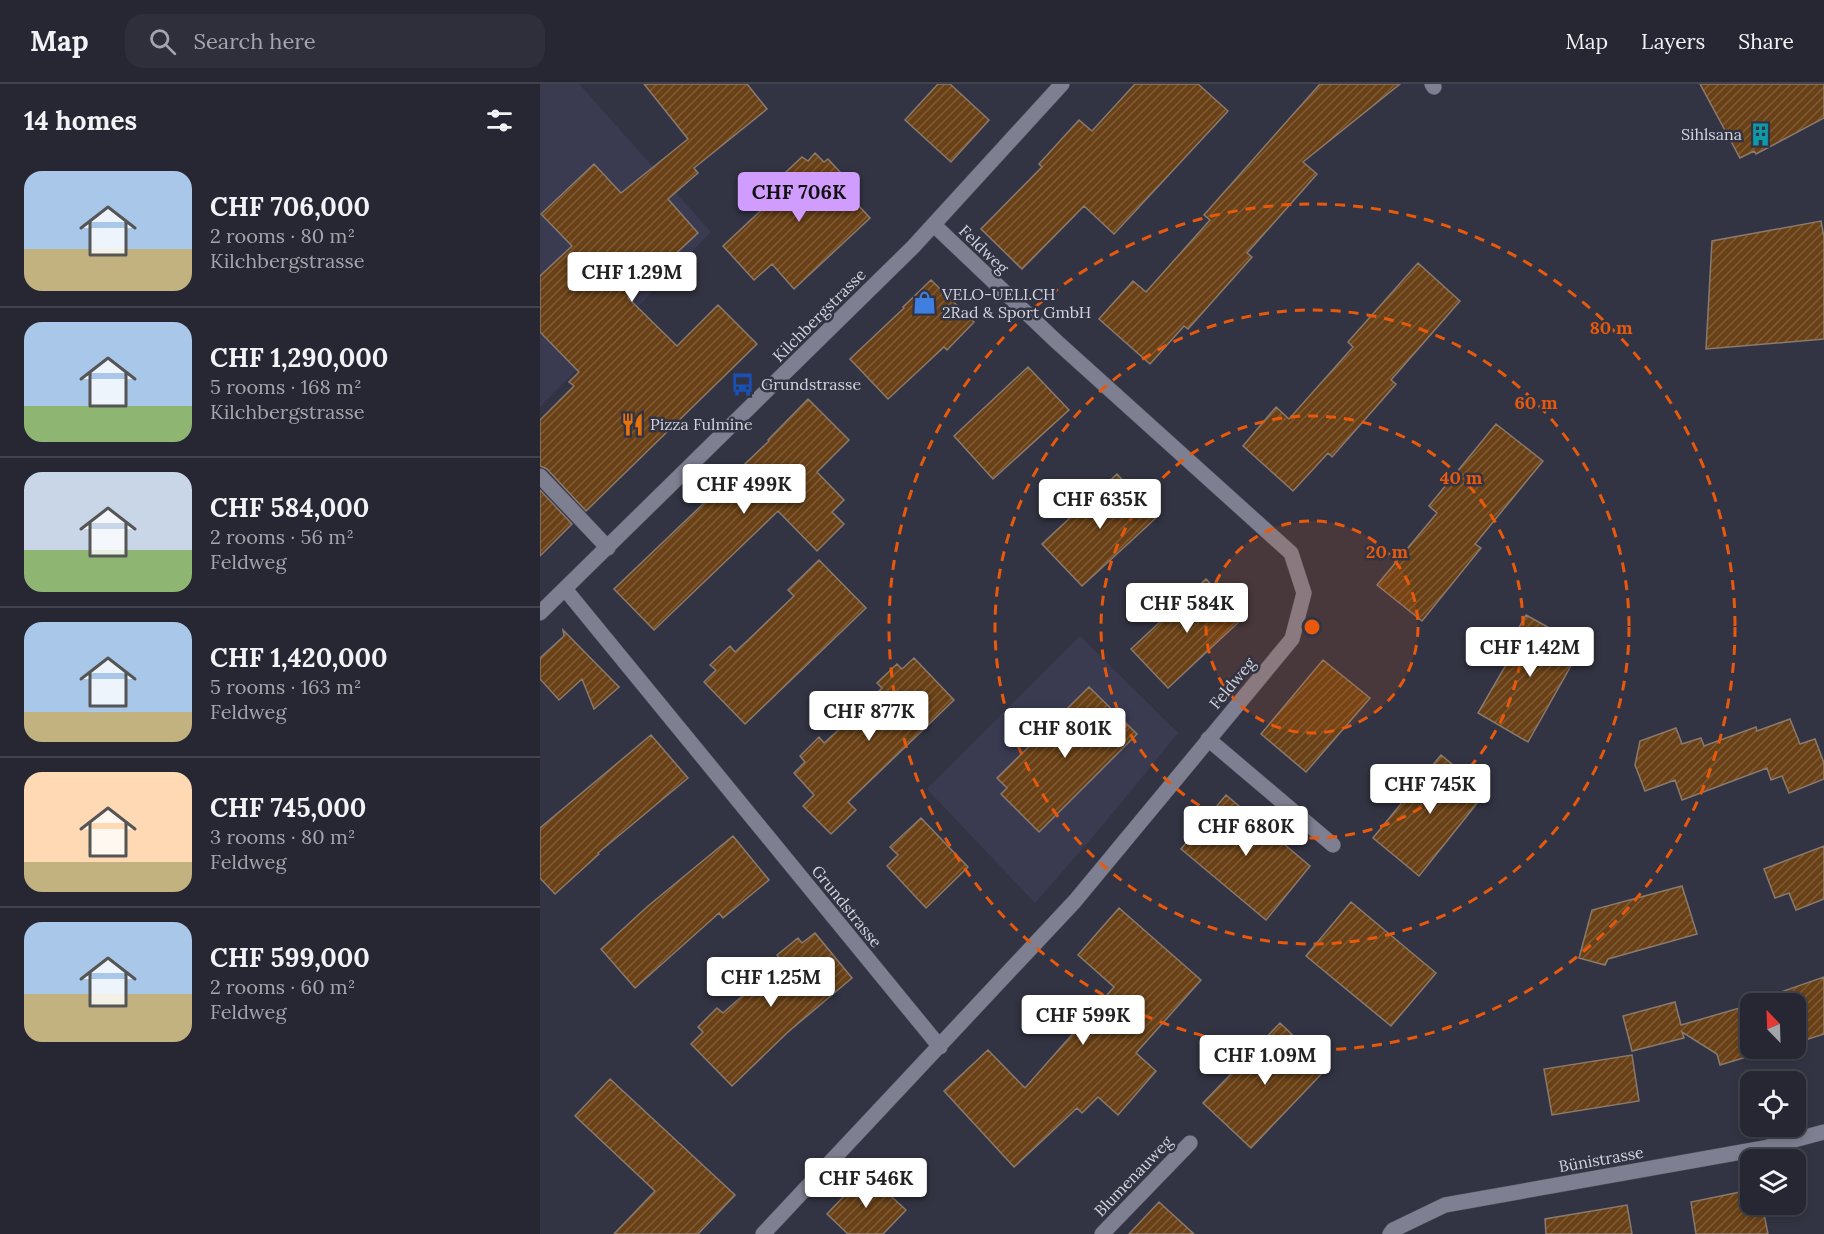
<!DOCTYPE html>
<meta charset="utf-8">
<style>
body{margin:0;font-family:Lora,serif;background:#2e2f3a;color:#f1f3f6;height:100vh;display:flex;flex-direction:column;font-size:22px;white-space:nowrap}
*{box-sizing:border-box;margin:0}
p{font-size:20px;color:#a4a5ac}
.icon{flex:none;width:33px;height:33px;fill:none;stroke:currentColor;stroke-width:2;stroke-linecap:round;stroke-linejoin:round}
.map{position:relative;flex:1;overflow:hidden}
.details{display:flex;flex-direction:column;background:#262732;width:540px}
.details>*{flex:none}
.needle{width:39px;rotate:337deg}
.tools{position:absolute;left:1200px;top:909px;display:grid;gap:12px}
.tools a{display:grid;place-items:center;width:66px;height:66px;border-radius:12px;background:#262732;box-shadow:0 3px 9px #0003,0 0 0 2px #42444d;font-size:30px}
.price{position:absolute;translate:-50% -51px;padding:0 14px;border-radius:6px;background:#fff;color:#222;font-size:20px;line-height:39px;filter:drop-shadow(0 2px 3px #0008)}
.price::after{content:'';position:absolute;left:50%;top:36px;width:18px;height:14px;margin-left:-9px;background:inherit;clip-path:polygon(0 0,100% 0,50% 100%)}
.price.selected{background:#d09dfe;color:#111}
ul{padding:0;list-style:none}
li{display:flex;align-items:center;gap:18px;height:150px;padding:0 24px}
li+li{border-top:2px solid #42444d}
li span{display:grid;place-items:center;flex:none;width:168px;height:120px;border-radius:18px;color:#555}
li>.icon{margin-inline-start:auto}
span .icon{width:72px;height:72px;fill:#fffc;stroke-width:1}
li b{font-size:26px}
h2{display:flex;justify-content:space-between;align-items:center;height:72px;padding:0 24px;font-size:26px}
header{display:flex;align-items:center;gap:36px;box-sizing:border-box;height:84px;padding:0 30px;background:#262732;border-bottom:2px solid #42444d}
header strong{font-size:28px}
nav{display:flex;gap:33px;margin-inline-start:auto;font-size:21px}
.search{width:420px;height:54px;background:#2e2f3a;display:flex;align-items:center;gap:15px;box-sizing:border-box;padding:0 21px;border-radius:18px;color:#a4a5ac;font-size:22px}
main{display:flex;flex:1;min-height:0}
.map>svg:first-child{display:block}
</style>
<header>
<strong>Map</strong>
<div class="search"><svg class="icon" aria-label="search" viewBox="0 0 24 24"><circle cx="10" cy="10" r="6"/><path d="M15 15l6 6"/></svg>Search here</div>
<nav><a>Map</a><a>Layers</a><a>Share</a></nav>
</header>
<main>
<section class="details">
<h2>14 homes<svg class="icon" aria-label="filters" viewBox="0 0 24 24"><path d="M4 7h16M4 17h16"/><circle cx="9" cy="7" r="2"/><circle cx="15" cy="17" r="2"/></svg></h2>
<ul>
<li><span style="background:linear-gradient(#a9c7e8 65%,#c2b280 0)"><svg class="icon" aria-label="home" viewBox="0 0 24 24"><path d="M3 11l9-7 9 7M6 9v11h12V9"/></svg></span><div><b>CHF 706,000</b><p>2 rooms · 80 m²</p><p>Kilchbergstrasse</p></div></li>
<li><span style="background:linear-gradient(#a9c7e8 70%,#8fb573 0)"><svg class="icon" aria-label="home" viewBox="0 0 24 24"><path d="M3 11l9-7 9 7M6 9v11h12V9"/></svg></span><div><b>CHF 1,290,000</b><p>5 rooms · 168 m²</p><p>Kilchbergstrasse</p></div></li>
<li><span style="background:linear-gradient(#c9d6e8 65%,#8fb573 0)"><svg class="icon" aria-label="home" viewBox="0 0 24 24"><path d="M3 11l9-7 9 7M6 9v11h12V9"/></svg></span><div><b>CHF 584,000</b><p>2 rooms · 56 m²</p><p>Feldweg</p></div></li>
<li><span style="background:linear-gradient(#a9c7e8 75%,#c2b280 0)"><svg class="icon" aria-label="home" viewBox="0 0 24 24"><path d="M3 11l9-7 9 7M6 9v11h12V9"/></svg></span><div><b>CHF 1,420,000</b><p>5 rooms · 163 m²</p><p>Feldweg</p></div></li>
<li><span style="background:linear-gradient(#ffd9b3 75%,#c2b280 0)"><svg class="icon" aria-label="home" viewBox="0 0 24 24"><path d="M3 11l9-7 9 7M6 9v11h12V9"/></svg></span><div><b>CHF 745,000</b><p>3 rooms · 80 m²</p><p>Feldweg</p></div></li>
<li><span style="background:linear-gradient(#a9c7e8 60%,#c2b280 0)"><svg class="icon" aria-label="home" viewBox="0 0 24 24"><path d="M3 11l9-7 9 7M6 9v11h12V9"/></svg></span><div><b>CHF 599,000</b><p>2 rooms · 60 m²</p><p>Feldweg</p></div></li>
</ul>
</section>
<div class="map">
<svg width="1284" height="1150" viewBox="0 0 1284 1150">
<defs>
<pattern id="building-hatch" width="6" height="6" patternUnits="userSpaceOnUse" patternTransform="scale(1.5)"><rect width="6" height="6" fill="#6a4116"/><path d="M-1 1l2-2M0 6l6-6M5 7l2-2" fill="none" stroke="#7e5c37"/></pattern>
</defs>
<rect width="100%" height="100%" fill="#333443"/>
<path fill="#3a3b51" d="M 0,0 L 39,0 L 171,148 L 0,323 Z
M 540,552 L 638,649 L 557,748 L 495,819 L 387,705 Z"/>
<path fill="url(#building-hatch)" stroke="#8a7a6d" stroke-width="1.5" d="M 104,0 L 207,0 L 227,25 L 154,84 L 158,89 L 128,115 L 158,149 L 88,214 L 137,262 L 178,221 L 217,260 L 46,427 L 7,385 L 0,382 L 0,336 L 34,302 L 29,298 L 39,288 L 0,248 L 0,192 L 32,162 L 1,130 L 54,80 L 81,109 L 148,55 Z
M 398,0 L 410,0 L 449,36 L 411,78 L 365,36 Z
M 595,0 L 658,0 L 688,27 L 574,150 L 544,122 L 482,185 L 441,145 L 502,83 L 499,80 L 539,36 L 552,47 Z
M 780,0 L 860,0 L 763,78 L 777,90 L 707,169 L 712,173 L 648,245 L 644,242 L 610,280 L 559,235 L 593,197 L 606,208 L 670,136 L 664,131 Z
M 1160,0 L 1284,0 L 1284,34 L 1216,70 L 1214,67 L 1200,74 Z
M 275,69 L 284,78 L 288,75 L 312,101 L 306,108 L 330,134 L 254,205 L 232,180 L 214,196 L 183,162 L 230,118 L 226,113 L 247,93 L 245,89 L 262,73 L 268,77 Z
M 1281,137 L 1284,153 L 1284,255 L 1166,265 L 1172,157 Z
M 878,179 L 920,217 L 851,296 L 856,300 L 792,373 L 788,369 L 753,407 L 703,362 L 736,323 L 749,335 L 813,263 L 808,258 Z
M 391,196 L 434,238 L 407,266 L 404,263 L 348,315 L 310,275 L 364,224 L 363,223 Z
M 488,283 L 529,326 L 453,395 L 414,352 Z
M 268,315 L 309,356 L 277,388 L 304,416 L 292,428 L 304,440 L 277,467 L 238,427 L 114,546 L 74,505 L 229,357 L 228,356 Z
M 956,340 L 1003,377 L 935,460 L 941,464 L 882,537 L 837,501 L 897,429 L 889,422 Z
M 577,390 L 617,433 L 542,502 L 502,460 Z
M 0,406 L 32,440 L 0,472 Z
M 279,476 L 326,524 L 205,640 L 164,598 L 176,586 L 170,581 L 190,562 L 195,568 L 207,557 L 254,512 L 248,506 Z
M 666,495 L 703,534 L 628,604 L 591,565 Z
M 986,531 L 1042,562 L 988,658 L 938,629 L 970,574 L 964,570 Z
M 23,546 L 79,603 L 54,625 L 42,595 L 19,616 L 0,595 L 0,574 L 24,552 Z
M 374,574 L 414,616 L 308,718 L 316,726 L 291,750 L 263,722 L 274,711 L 254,689 L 265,678 L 260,672 L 279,653 L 284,659 L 315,631 L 342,604 L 337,599 L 357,580 L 362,585 Z
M 783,576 L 830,614 L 766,688 L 721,650 Z
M 549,603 L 597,650 L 499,748 L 461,710 L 467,704 L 457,694 Z
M 1250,635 L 1260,660 L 1275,655 L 1284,679 L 1284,695 L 1249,709 L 1242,692 L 1231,696 L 1227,684 L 1142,716 L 1135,696 L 1105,707 L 1095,681 L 1100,657 L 1136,644 L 1142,660 L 1161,654 L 1164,662 L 1216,643 L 1217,647 Z
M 111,651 L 148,694 L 58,769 L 59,770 L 15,810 L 0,794 L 0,744 Z
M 901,671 L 946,708 L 879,792 L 833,754 Z
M 686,711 L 770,782 L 726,836 L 641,765 Z
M 381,734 L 428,783 L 386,824 L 347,782 L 358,771 L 350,763 Z
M 193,752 L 229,796 L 183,834 L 179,829 L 95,904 L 61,865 L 108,822 Z
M 1284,762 L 1284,815 L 1256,826 L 1249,809 L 1235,814 L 1224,785 Z
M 1142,802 L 1157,850 L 1068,875 L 1065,881 L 1039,874 L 1052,826 Z
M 811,818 L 896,889 L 851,942 L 766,872 Z
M 579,824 L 661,896 L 596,969 L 616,987 L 578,1031 L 558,1013 L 542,1029 L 537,1024 L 474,1083 L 404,1007 L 448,966 L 485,1004 L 574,903 L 538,871 Z
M 275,849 L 312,894 L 248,948 L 192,1002 L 151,960 L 163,948 L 158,943 L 177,924 L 183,929 L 242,877 L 237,871 L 258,854 L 262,859 Z
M 1284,893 L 1284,950 L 1256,959 L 1256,920 L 1216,920 L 1236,914 L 1235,910 Z
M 1135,918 L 1141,941 L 1210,921 L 1210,964 L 1236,964 L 1180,981 L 1177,970 L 1142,948 L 1144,954 L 1092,967 L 1083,932 Z
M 740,939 L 787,984 L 711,1064 L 663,1019 Z
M 1092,971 L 1099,1017 L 1012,1031 L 1004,985 Z
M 70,995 L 195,1111 L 158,1150 L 74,1150 L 115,1107 L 35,1032 Z
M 326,1089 L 366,1126 L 343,1150 L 308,1150 L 287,1130 Z
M 1210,1106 L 1210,1120 L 1222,1120 L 1228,1150 L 1156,1150 L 1151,1118 Z
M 619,1118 L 654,1150 L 589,1150 Z
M 1087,1121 L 1092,1150 L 1006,1150 L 1005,1135 Z"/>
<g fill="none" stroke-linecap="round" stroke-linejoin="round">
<defs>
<path id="service" d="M 668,655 L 793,761"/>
<path id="minor" d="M 892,0 L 894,3
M 0,392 L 68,464
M 25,505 L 400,963
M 223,1150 L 535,817 L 752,555 L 764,509 L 751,469 L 517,258 L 394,141
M 562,1150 L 650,1059
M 850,1150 L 853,1146 L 905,1121 L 1224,1064 L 1284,1048"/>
<path id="tertiary" d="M 0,529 L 373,163 L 522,0"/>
</defs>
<use href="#service" stroke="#4e4f5b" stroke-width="16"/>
<use href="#minor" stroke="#4e4f5b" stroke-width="16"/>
<use href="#tertiary" stroke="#4e4f5b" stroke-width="16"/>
<use href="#service" stroke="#7e7f91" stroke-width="15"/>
<use href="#minor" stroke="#7e7f91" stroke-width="15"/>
<use href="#tertiary" stroke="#7e7f91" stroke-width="15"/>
</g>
<circle cx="772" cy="543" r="106" fill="#e8590c" fill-opacity=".12"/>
<g fill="none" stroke="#e8590c" stroke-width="3" stroke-dasharray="10 8">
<circle cx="772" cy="543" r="106"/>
<circle cx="772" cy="543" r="211"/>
<circle cx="772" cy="543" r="317"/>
<circle cx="772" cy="543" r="423"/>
</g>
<defs>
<symbol id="building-bare" viewBox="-9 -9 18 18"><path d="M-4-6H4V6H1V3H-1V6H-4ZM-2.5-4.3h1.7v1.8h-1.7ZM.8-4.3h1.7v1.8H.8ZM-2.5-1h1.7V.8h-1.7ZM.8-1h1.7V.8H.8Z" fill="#0f9aa8" stroke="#333443" stroke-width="2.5" paint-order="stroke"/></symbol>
<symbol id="shop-bare" viewBox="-9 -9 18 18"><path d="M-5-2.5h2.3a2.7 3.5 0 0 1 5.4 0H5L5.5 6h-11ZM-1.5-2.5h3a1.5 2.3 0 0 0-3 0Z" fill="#3f7fe0" stroke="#333443" stroke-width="2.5" paint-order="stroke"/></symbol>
<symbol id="bus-bare" viewBox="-9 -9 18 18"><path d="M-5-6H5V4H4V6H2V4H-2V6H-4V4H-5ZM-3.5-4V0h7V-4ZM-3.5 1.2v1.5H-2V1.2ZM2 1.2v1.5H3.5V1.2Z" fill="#1a4fb4" stroke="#333443" stroke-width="2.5" paint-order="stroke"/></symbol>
<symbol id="restaurant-bare" viewBox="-9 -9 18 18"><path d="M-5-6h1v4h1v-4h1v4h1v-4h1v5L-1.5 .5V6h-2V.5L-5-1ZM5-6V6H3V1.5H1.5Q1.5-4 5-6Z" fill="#e8710a" stroke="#333443" stroke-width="2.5" paint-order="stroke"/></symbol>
</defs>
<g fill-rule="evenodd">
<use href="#building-bare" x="1204" y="34" width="33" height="33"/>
<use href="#shop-bare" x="368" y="202" width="33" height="33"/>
<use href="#bus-bare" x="186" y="284" width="33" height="33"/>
<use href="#restaurant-bare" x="76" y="324" width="33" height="33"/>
</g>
<g text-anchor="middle" stroke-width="5" stroke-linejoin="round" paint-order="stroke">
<g font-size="16" fill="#d2d3dd" stroke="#333443" text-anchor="start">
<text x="1202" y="56" text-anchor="end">Sihlsana</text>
<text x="402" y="216">VELO-UELI.CH<tspan x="402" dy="18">2Rad &amp; Sport GmbH</tspan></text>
<text x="221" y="306">Grundstrasse</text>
<text x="110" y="346">Pizza Fulmine</text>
</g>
<g font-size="16" fill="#d2d3dd" stroke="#333443">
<text transform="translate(444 165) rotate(44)" y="6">Feldweg</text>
<text transform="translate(279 231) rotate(-45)" y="6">Kilchbergstrasse</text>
<text transform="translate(692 599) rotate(-50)" y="6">Feldweg</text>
<text transform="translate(307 822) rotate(51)" y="6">Grundstrasse</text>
<text transform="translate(1061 1075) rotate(-10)" y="6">Bünistrasse</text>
<text transform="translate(593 1092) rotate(-46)" y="6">Blumenauweg</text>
</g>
</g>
<circle cx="772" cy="543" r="9" fill="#e8590c" stroke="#333443" stroke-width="3"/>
<g font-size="18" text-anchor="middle" font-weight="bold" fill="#e8590c" stroke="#333443" stroke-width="5" stroke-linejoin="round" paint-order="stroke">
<text x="1071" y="250">80 m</text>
<text x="996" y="325">60 m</text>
<text x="921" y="400">40 m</text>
<text x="847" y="474">20 m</text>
</g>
</svg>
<div class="tools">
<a><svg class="needle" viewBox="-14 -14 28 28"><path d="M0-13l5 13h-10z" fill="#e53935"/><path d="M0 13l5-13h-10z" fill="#a4a5ac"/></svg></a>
<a><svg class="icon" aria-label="locate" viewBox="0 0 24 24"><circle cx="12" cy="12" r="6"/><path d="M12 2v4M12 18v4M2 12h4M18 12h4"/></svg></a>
<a><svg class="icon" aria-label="layers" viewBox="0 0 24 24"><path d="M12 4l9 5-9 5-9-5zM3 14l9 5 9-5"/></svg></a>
</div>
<b class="price selected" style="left:259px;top:139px">CHF 706K</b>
<b class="price" style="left:92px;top:219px">CHF 1.29M</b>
<b class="price" style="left:204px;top:431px">CHF 499K</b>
<b class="price" style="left:560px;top:446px">CHF 635K</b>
<b class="price" style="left:647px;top:550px">CHF 584K</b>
<b class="price" style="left:990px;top:594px">CHF 1.42M</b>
<b class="price" style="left:329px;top:658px">CHF 877K</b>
<b class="price" style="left:525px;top:675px">CHF 801K</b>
<b class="price" style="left:890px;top:731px">CHF 745K</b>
<b class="price" style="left:706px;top:773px">CHF 680K</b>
<b class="price" style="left:231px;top:924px">CHF 1.25M</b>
<b class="price" style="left:543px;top:962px">CHF 599K</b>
<b class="price" style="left:725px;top:1002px">CHF 1.09M</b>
<b class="price" style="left:326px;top:1125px">CHF 546K</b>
</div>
</main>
